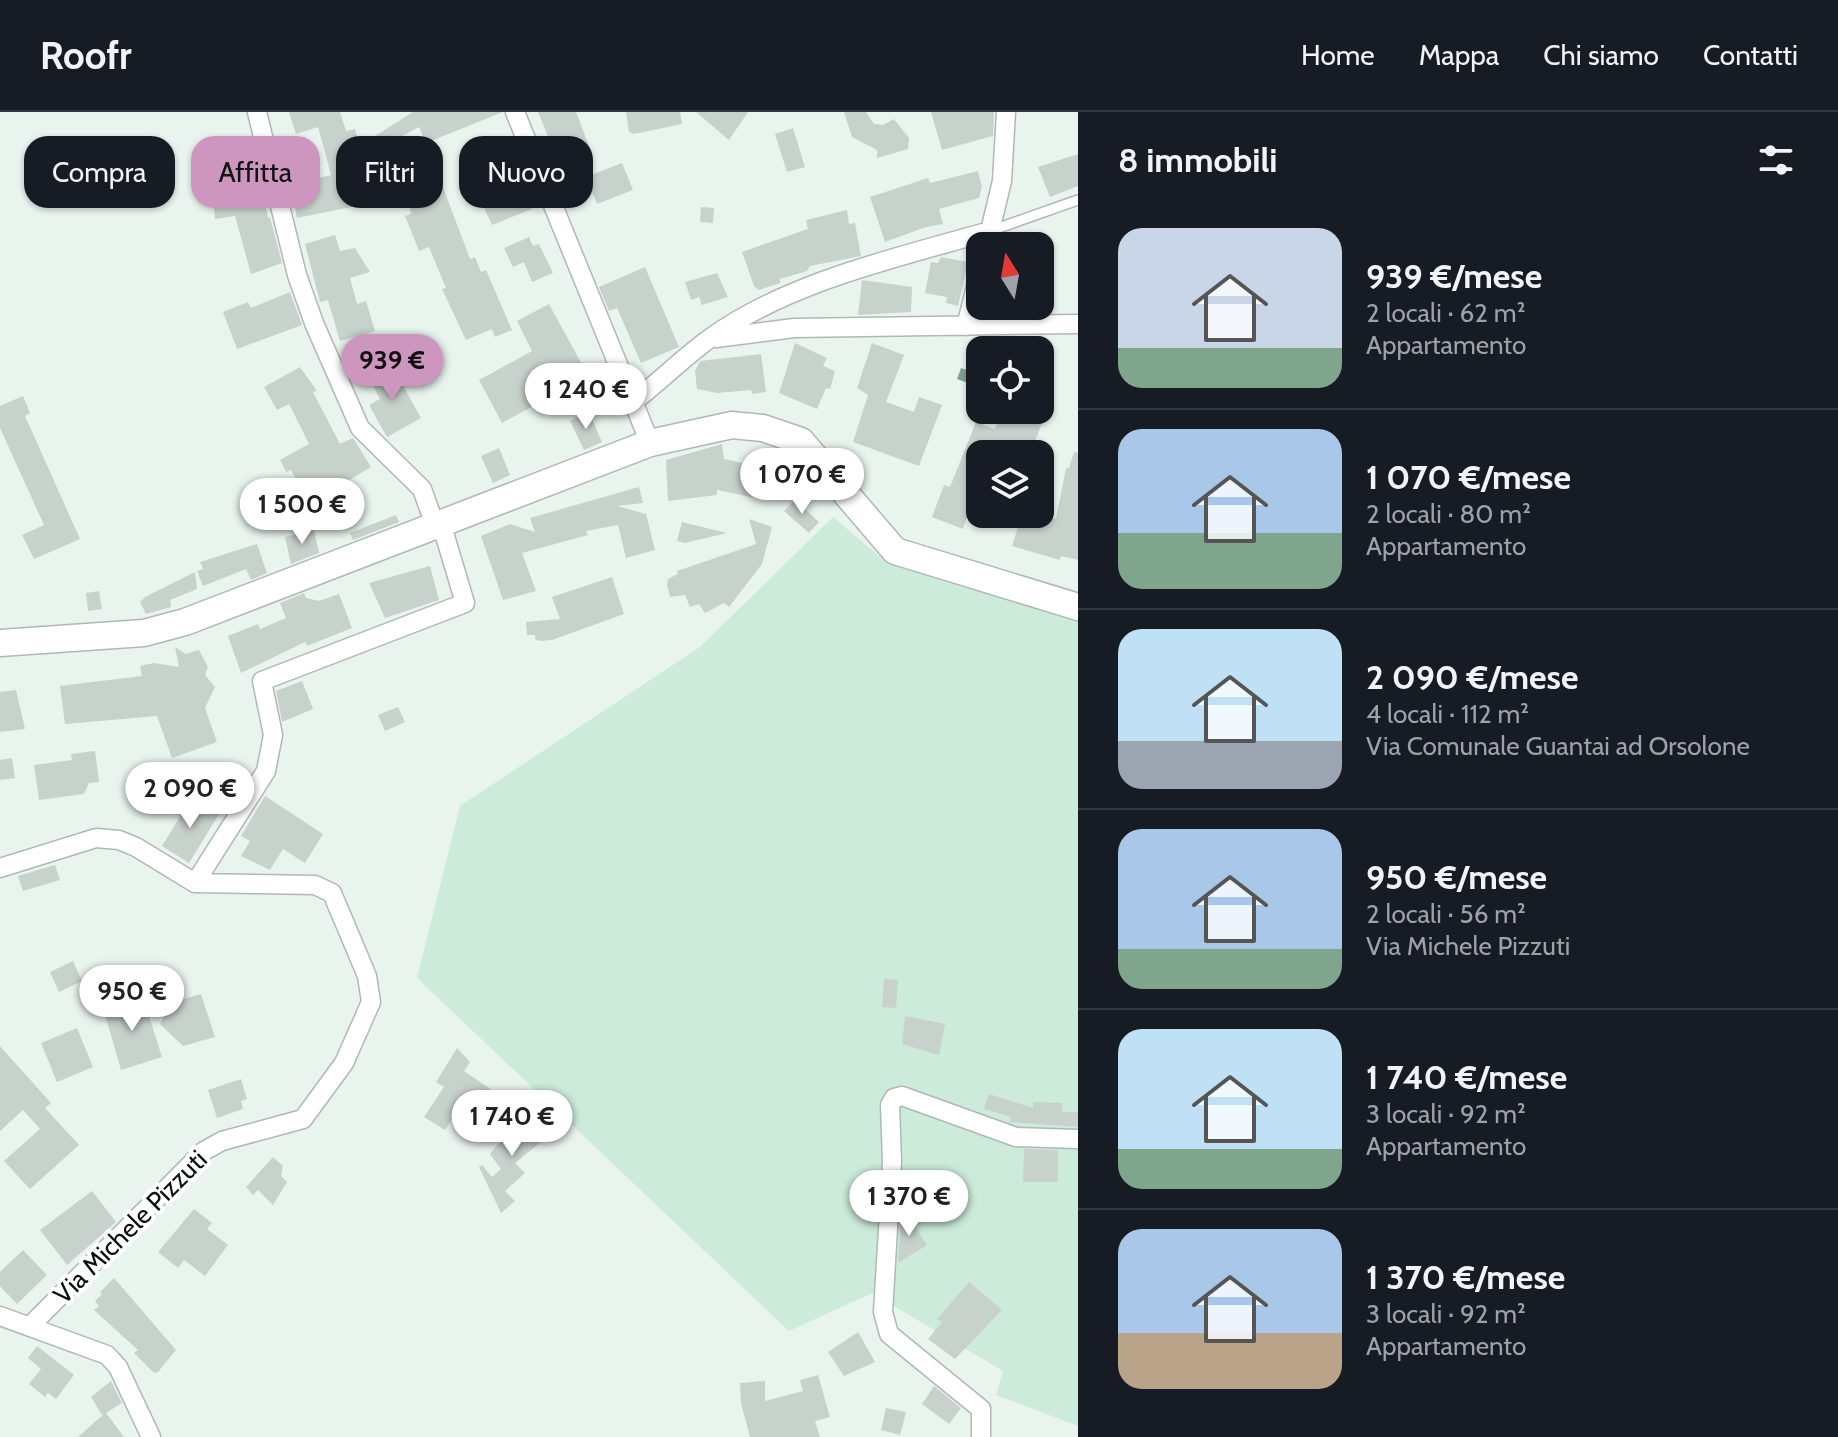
<!DOCTYPE html>
<html lang="it">
<meta charset="utf-8">
<style>
body{margin:0;font-family:Cabin,sans-serif;background:#242831;color:#f1f3f6;height:100vh;display:flex;flex-direction:column;font-size:30px;white-space:nowrap}
*{box-sizing:border-box;margin:0}
p{font-size:26px;color:#9ea1a6}
.icon{flex:none;width:44px;height:44px;fill:none;stroke:currentColor;stroke-width:2;stroke-linecap:round;stroke-linejoin:round}
.map{position:relative;flex:1;overflow:hidden}
.drawer{display:flex;flex-direction:column;background:#171b24;width:760px}
.drawer>*{flex:none}
.guide{position:absolute;left:24px;top:24px;width:760px;height:72px;display:flex;gap:16px}
.needle{width:52px;rotate:349deg}
.buttons{position:absolute;left:966px;top:120px;display:grid;gap:16px}
.buttons a{display:grid;place-items:center;width:88px;height:88px;border-radius:16px;background:#171b24;box-shadow:0 2px 6px #0004;font-size:40px}
.price{position:absolute;translate:-50% -68px;padding:0 18px;border-radius:28px;background:#fff;color:#222;font-size:26px;line-height:52px;filter:drop-shadow(0 2px 4px #0008)}
.price::after{content:'';position:absolute;left:50%;top:48px;width:24px;height:18px;margin-left:-12px;background:inherit;clip-path:polygon(0 0,100% 0,50% 100%)}
.price.selected{background:#cc96bf;color:#111}
ul{padding:0;list-style:none}
li{display:flex;align-items:center;gap:24px;height:200px;padding:0 40px}
li+li{border-top:2px solid #363941}
li span{display:grid;place-items:center;flex:none;width:224px;height:160px;border-radius:24px;color:#555}
li>.icon{margin-inline-start:auto}
span .icon{width:96px;height:96px;fill:#fffc;stroke-width:1}
li b{font-size:34px}
h2{display:flex;justify-content:space-between;align-items:center;height:96px;padding:0 40px;font-size:34px}
.tag{padding:0 28px;border-radius:24px;background:#171b24;box-shadow:0 2px 6px #0004;font-size:28px;line-height:72px}
.tag.selected{background:#cc96bf;color:#111}
header{display:flex;align-items:center;gap:48px;box-sizing:border-box;height:112px;padding:0 40px;background:#171b24;border-bottom:2px solid #363941}
header strong{font-size:38px}
nav{display:flex;gap:44px;margin-inline-start:auto;font-size:28px}
main{display:flex;flex:1;min-height:0}
.map>svg:first-child{display:block}
</style>
<header>
<strong>Roofr</strong>
<nav><a>Home</a><a>Mappa</a><a>Chi siamo</a><a>Contatti</a></nav>
</header>
<main>
<div class="map">
<svg width="1078" height="1325" viewBox="0 0 1078 1325">
<rect width="100%" height="100%" fill="#e9f4ee"/>
<path fill="#ccebda" d="M 833,405 L 886,450 L 1078,508 L 1078,1314 L 996,1283 L 1003,1259 L 872,1181 L 789,1219 L 417,866 L 460,694 L 700,535 Z"/>
<path fill="#82a291" d="M 961,256 L 980,263 L 979,275 L 957,267 Z"/>
<path fill="#c8d2cc" d="M 289,0 L 340,0 L 346,19 L 355,17 L 361,37 L 349,40 L 356,77 L 363,75 L 366,92 L 297,106 L 294,89 L 302,88 L 299,70 L 331,63 L 318,15 L 296,22 Z
M 413,0 L 503,0 L 426,31 L 419,15 L 389,31 L 400,65 L 434,51 L 470,147 L 475,145 L 481,160 L 486,158 L 512,218 L 495,225 L 492,217 L 466,228 L 442,177 L 446,176 L 429,135 L 419,139 L 405,104 L 411,102 L 407,85 L 398,87 L 372,26 Z
M 538,0 L 576,0 L 589,34 L 573,40 L 570,33 L 554,39 Z
M 626,0 L 680,0 L 682,12 L 634,22 L 629,20 Z
M 696,0 L 748,0 L 729,28 Z
M 844,0 L 866,0 L 874,12 L 883,13 L 894,7 L 909,26 L 908,37 L 877,46 L 877,38 L 852,25 Z
M 931,0 L 994,0 L 993,24 L 942,38 Z
M 793,16 L 805,55 L 787,60 L 775,22 Z
M 1078,42 L 1078,74 L 1050,85 L 1038,55 Z
M 622,51 L 633,78 L 597,92 L 586,65 Z
M 258,57 L 268,106 L 270,105 L 282,151 L 251,162 L 235,104 L 215,107 L 213,81 L 226,80 L 224,64 Z
M 978,59 L 982,75 L 979,86 L 939,97 L 943,112 L 926,115 L 885,130 L 870,85 L 928,66 L 930,71 Z
M 522,71 L 532,97 L 492,113 L 480,87 Z
M 701,95 L 714,96 L 713,111 L 700,110 Z
M 847,98 L 849,112 L 855,111 L 861,144 L 810,154 L 807,159 L 780,167 L 780,171 L 759,178 L 754,174 L 742,140 L 808,117 L 806,108 Z
M 335,123 L 340,139 L 355,136 L 370,160 L 350,166 L 357,192 L 366,189 L 375,219 L 340,229 L 328,188 L 320,190 L 305,132 Z
M 529,125 L 533,134 L 539,132 L 553,161 L 532,170 L 524,150 L 513,155 L 504,136 Z
M 941,145 L 968,150 L 958,194 L 946,191 L 947,185 L 925,181 L 931,150 L 938,151 Z
M 645,155 L 679,235 L 641,251 L 617,196 L 609,199 L 599,175 Z
M 717,161 L 728,185 L 702,193 L 699,185 L 691,188 L 685,170 Z
M 862,168 L 912,175 L 911,200 L 858,203 Z
M 290,180 L 302,213 L 237,237 L 223,200 L 248,190 L 251,196 Z
M 549,192 L 585,258 L 541,281 L 544,288 L 502,311 L 479,268 L 532,239 L 517,209 Z
M 795,231 L 827,246 L 823,254 L 835,259 L 830,277 L 826,276 L 817,297 L 779,281 Z
M 872,231 L 904,243 L 886,290 L 914,300 L 919,285 L 942,293 L 919,354 L 853,330 L 868,283 L 857,276 Z
M 761,242 L 766,280 L 752,282 L 751,278 L 717,281 L 697,277 L 695,259 L 700,249 Z
M 391,252 L 421,306 L 387,325 L 369,293 L 380,287 L 368,265 Z
M 300,255 L 317,279 L 313,280 L 340,332 L 353,326 L 371,355 L 309,392 L 291,358 L 286,360 L 280,348 L 309,332 L 289,292 L 277,298 L 264,275 Z
M 23,284 L 30,301 L 25,304 L 80,427 L 34,447 L 22,423 L 44,413 L 0,316 L 0,294 Z
M 1007,298 L 1047,298 L 1030,342 L 980,342 L 980,400 L 970,396 L 963,417 L 932,405 L 944,373 L 950,375 L 976,310 L 994,317 Z
M 589,300 L 602,330 L 584,338 L 570,309 Z
M 722,332 L 724,347 L 760,355 L 756,386 L 717,378 L 717,383 L 668,389 L 666,348 Z
M 499,336 L 510,363 L 493,371 L 481,344 Z
M 1074,340 L 1078,341 L 1078,448 L 1061,444 L 1060,448 L 1012,434 L 1020,408 L 1039,413 L 1042,403 L 1056,407 L 1066,356 L 1069,356 Z
M 639,375 L 643,391 L 617,394 L 646,402 L 655,438 L 626,446 L 618,413 L 586,419 L 588,423 L 522,441 L 536,479 L 503,488 L 481,424 L 510,412 L 535,420 L 530,406 Z
M 795,388 L 819,410 L 809,421 L 784,399 Z
M 396,403 L 399,410 L 353,428 L 350,421 Z
M 749,407 L 772,415 L 762,452 L 729,495 L 724,491 L 705,501 L 699,492 L 690,495 L 685,483 L 670,485 L 667,473 L 668,467 L 678,462 L 677,459 L 756,432 Z
M 682,410 L 727,421 L 685,431 L 677,429 Z
M 314,418 L 319,441 L 291,452 L 285,425 Z
M 257,432 L 267,461 L 251,468 L 246,457 L 203,474 L 197,459 L 203,457 L 200,450 Z
M 430,454 L 439,488 L 385,506 L 369,471 Z
M 195,460 L 197,477 L 170,488 L 171,495 L 146,502 L 140,490 L 145,485 Z
M 612,465 L 624,502 L 552,528 L 541,529 L 535,527 L 535,523 L 527,523 L 526,510 L 560,507 L 552,485 Z
M 99,479 L 102,497 L 88,499 L 86,481 Z
M 304,481 L 306,486 L 319,489 L 339,482 L 352,516 L 307,534 L 305,530 L 241,561 L 228,524 L 258,512 L 260,517 L 286,506 L 280,491 Z
M 175,535 L 186,542 L 199,538 L 208,555 L 205,563 L 215,575 L 205,596 L 217,630 L 172,646 L 157,604 L 65,612 L 60,574 L 142,564 L 140,554 L 154,551 L 179,555 Z
M 302,569 L 313,597 L 282,610 L 276,579 Z
M 16,578 L 25,617 L 0,620 L 0,580 Z
M 398,595 L 405,610 L 385,619 L 378,603 Z
M 95,639 L 99,670 L 89,671 L 84,682 L 39,688 L 34,653 L 72,648 L 71,642 Z
M 12,646 L 15,666 L 0,668 L 0,648 Z
M 265,684 L 323,722 L 305,751 L 283,737 L 270,758 L 241,744 L 250,729 L 241,724 Z
M 192,685 L 219,702 L 189,751 L 162,734 Z
M 55,753 L 60,768 L 23,779 L 18,764 Z
M 73,849 L 82,869 L 59,880 L 50,860 Z
M 884,867 L 898,868 L 896,896 L 882,895 Z
M 201,882 L 215,925 L 183,934 L 160,912 L 171,891 Z
M 143,885 L 162,945 L 121,958 L 104,899 L 114,891 Z
M 905,904 L 945,912 L 939,943 L 902,932 Z
M 77,916 L 93,955 L 57,970 L 41,931 Z
M 0,934 L 51,991 L 45,996 L 79,1033 L 30,1077 L 4,1049 L 40,1017 L 23,998 L 0,1019 Z
M 457,936 L 470,950 L 464,959 L 495,980 L 480,1003 L 462,991 L 445,1018 L 424,1005 L 444,975 L 436,970 Z
M 241,967 L 247,987 L 241,989 L 243,997 L 217,1006 L 208,978 Z
M 989,982 L 1033,996 L 1033,990 L 1062,991 L 1062,1000 L 1078,1000 L 1078,1015 L 1009,1010 L 1011,1005 L 984,997 Z
M 524,1000 L 548,1024 L 515,1051 L 525,1061 L 505,1079 L 515,1089 L 501,1101 L 479,1055 L 482,1053 L 492,1065 L 501,1057 L 490,1042 Z
M 1024,1037 L 1058,1038 L 1058,1070 L 1023,1070 Z
M 273,1045 L 283,1054 L 281,1064 L 287,1070 L 273,1093 L 258,1078 L 253,1083 L 246,1075 Z
M 92,1079 L 116,1110 L 67,1153 L 40,1118 Z
M 901,1093 L 927,1133 L 898,1151 Z
M 194,1097 L 212,1111 L 207,1117 L 228,1133 L 205,1164 L 184,1148 L 178,1156 L 158,1140 Z
M 23,1138 L 47,1163 L 17,1192 L 0,1174 L 0,1160 Z
M 114,1166 L 176,1238 L 158,1260 L 154,1261 L 134,1241 L 138,1238 L 94,1198 L 99,1194 L 95,1189 L 102,1182 L 100,1180 Z
M 969,1170 L 1002,1198 L 955,1247 L 928,1227 L 942,1210 L 937,1207 Z
M 858,1220 L 875,1250 L 844,1264 L 828,1240 Z
M 37,1234 L 74,1263 L 56,1287 L 48,1281 L 45,1285 L 29,1272 L 41,1257 L 28,1246 Z
M 818,1263 L 830,1305 L 815,1309 L 820,1325 L 750,1325 L 741,1291 L 740,1271 L 765,1269 L 765,1289 L 803,1279 L 800,1268 Z
M 111,1269 L 122,1291 L 106,1301 L 124,1325 L 78,1325 L 105,1301 L 102,1303 L 91,1285 Z
M 934,1274 L 961,1296 L 949,1312 L 922,1292 Z
M 886,1296 L 906,1300 L 900,1323 L 881,1318 Z"/>
<g fill="none" stroke-linecap="round" stroke-linejoin="round">
<defs>
<path id="lane" d="M 990,119 L 1078,88"/>
<path id="street" d="M 257,0 L 297,163 L 314,211 L 360,316 L 422,377 L 436,416
M 515,0 L 650,331
M 966,214 L 980,159
M 716,226 L 794,216 L 1078,212
M 633,290 C 659,270 683,246 709,227 C 787,170 899,145 990,119 L 1002,69 L 1006,0
M 0,756 L 96,726 L 119,728 L 136,735 L 195,771 L 315,773 L 332,781 L 367,864 L 371,890 L 344,951 L 303,1007 L 222,1029 L 204,1039 L 30,1214
M 195,771 L 266,659 L 273,623 L 262,569 L 465,491 L 442,414
M 0,1204 L 107,1243 L 118,1255 L 151,1325
M 981,1325 L 981,1297 L 889,1222 L 883,1200 L 892,1050 L 890,993 L 894,986 L 902,984 L 1016,1025 L 1078,1027"/>
<path id="secondary" d="M 0,531 L 144,521 L 185,510 L 650,331 L 732,313 L 763,316 L 801,329 L 895,439 L 1078,495"/>
</defs>
<use href="#lane" stroke="#afb9b3" stroke-width="12"/>
<use href="#street" stroke="#afb9b3" stroke-width="21"/>
<use href="#secondary" stroke="#afb9b3" stroke-width="29"/>
<use href="#lane" stroke="#fff" stroke-width="9"/>
<use href="#street" stroke="#fff" stroke-width="18"/>
<use href="#secondary" stroke="#fff" stroke-width="26"/>
</g>
<g text-anchor="middle" stroke-width="8" stroke-linejoin="round" paint-order="stroke">
<g font-size="26" fill="#0a0e0c" stroke="#fcfffd">
<text transform="translate(130 1115) rotate(-45)" y="9">Via Michele Pizzuti</text>
</g>
</g>
</svg>
<div class="buttons">
<a><svg class="needle" viewBox="-14 -14 28 28"><path d="M0-13l5 13h-10z" fill="#e53935"/><path d="M0 13l5-13h-10z" fill="#9ea1a6"/></svg></a>
<a><svg class="icon" aria-label="locate" viewBox="0 0 24 24"><circle cx="12" cy="12" r="6"/><path d="M12 2v4M12 18v4M2 12h4M18 12h4"/></svg></a>
<a><svg class="icon" aria-label="layers" viewBox="0 0 24 24"><path d="M12 4l9 5-9 5-9-5zM3 14l9 5 9-5"/></svg></a>
</div>
<b class="price selected" style="left:392px;top:290px">939 €</b>
<b class="price" style="left:586px;top:319px">1 240 €</b>
<b class="price" style="left:802px;top:404px">1 070 €</b>
<b class="price" style="left:302px;top:434px">1 500 €</b>
<b class="price" style="left:190px;top:718px">2 090 €</b>
<b class="price" style="left:132px;top:921px">950 €</b>
<b class="price" style="left:512px;top:1046px">1 740 €</b>
<b class="price" style="left:909px;top:1126px">1 370 €</b>
<div class="guide">
<a class="tag">Compra</a>
<a class="tag selected">Affitta</a>
<a class="tag">Filtri</a>
<a class="tag">Nuovo</a>
</div>
</div>
<section class="drawer">
<h2>8 immobili<svg class="icon" aria-label="filters" viewBox="0 0 24 24"><path d="M4 7h16M4 17h16"/><circle cx="9" cy="7" r="2"/><circle cx="15" cy="17" r="2"/></svg></h2>
<ul>
<li><span style="background:linear-gradient(#c9d6e8 75%,#7fa58c 0)"><svg class="icon" aria-label="home" viewBox="0 0 24 24"><path d="M3 11l9-7 9 7M6 9v11h12V9"/></svg></span><div><b>939 €/mese</b><p>2 locali · 62 m²</p><p>Appartamento</p></div></li>
<li><span style="background:linear-gradient(#a9c7e8 65%,#7fa58c 0)"><svg class="icon" aria-label="home" viewBox="0 0 24 24"><path d="M3 11l9-7 9 7M6 9v11h12V9"/></svg></span><div><b>1 070 €/mese</b><p>2 locali · 80 m²</p><p>Appartamento</p></div></li>
<li><span style="background:linear-gradient(#bfe0f5 70%,#9aa5b1 0)"><svg class="icon" aria-label="home" viewBox="0 0 24 24"><path d="M3 11l9-7 9 7M6 9v11h12V9"/></svg></span><div><b>2 090 €/mese</b><p>4 locali · 112 m²</p><p>Via Comunale Guantai ad Orsolone</p></div></li>
<li><span style="background:linear-gradient(#a9c7e8 75%,#7fa58c 0)"><svg class="icon" aria-label="home" viewBox="0 0 24 24"><path d="M3 11l9-7 9 7M6 9v11h12V9"/></svg></span><div><b>950 €/mese</b><p>2 locali · 56 m²</p><p>Via Michele Pizzuti</p></div></li>
<li><span style="background:linear-gradient(#bfe0f5 75%,#7fa58c 0)"><svg class="icon" aria-label="home" viewBox="0 0 24 24"><path d="M3 11l9-7 9 7M6 9v11h12V9"/></svg></span><div><b>1 740 €/mese</b><p>3 locali · 92 m²</p><p>Appartamento</p></div></li>
<li><span style="background:linear-gradient(#a9c7e8 65%,#b9a48a 0)"><svg class="icon" aria-label="home" viewBox="0 0 24 24"><path d="M3 11l9-7 9 7M6 9v11h12V9"/></svg></span><div><b>1 370 €/mese</b><p>3 locali · 92 m²</p><p>Appartamento</p></div></li>
</ul>
</section>
</main>
